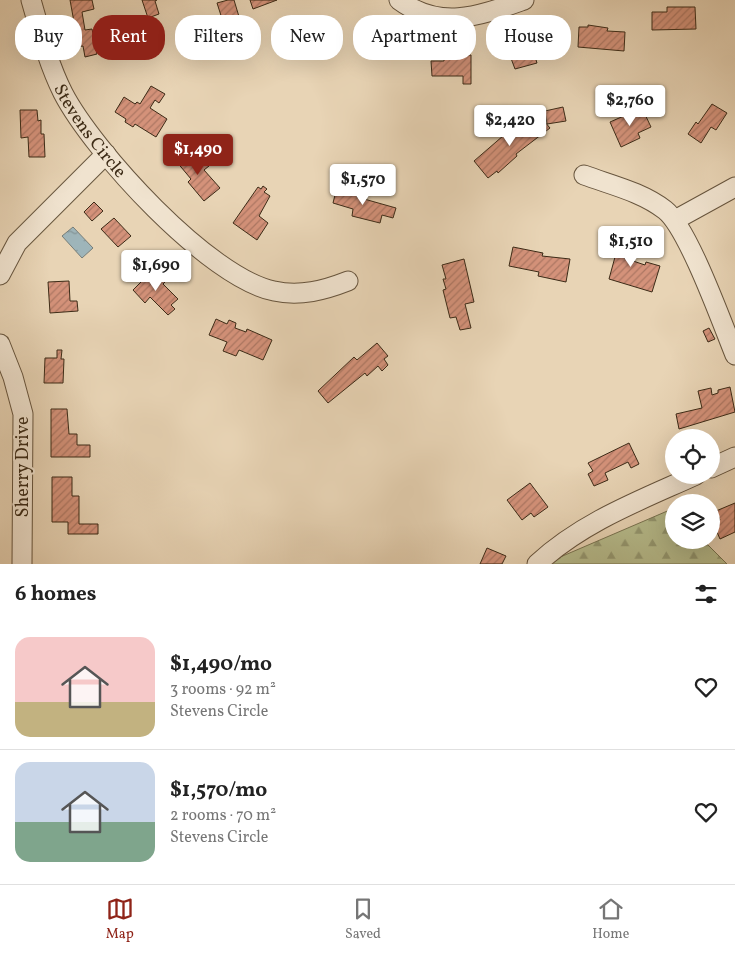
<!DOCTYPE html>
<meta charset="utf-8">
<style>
body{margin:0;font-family:Vollkorn,serif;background:#f6f6f6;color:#222;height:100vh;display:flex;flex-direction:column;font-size:19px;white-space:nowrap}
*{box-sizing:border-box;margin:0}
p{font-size:16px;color:#767676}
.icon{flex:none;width:28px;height:28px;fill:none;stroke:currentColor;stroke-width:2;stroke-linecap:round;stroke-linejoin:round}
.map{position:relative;height:564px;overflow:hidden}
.side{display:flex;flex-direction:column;background:#fff;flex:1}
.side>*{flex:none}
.banner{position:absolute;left:15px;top:15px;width:705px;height:45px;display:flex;gap:10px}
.buttons{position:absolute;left:665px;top:429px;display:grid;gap:10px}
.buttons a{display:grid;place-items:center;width:55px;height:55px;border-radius:50%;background:#fff;box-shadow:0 5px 20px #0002;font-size:25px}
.price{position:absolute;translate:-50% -42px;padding:0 11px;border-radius:5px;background:#fff;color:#222;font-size:16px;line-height:32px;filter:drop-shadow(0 1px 2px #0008)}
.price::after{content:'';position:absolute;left:50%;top:30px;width:15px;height:11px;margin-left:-8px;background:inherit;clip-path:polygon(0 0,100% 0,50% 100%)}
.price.on{background:#8f2418;color:#fff}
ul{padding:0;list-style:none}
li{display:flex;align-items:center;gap:15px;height:125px;padding:0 15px}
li+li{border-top:1px solid #e0e0e0}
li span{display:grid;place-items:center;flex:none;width:140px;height:100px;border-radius:15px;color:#555}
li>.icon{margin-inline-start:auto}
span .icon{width:60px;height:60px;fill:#fffc;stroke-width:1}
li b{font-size:21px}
h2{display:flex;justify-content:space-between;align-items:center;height:60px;padding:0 15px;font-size:21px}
.pill{padding:0 18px;border-radius:20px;background:#fff;box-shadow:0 5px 20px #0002;font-size:18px;line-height:45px}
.pill.on{background:#8f2418;color:#fff}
.menu{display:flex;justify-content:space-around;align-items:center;height:70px;border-top:1px solid #e0e0e0;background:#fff;font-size:14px;color:#767676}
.menu a{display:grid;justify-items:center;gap:2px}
.menu .on{color:#8f2418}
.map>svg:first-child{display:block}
</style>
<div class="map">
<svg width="735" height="564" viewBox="0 0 735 564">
<defs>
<pattern id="forest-firs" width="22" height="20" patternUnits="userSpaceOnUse" patternTransform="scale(1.25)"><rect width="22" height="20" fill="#b6bc8d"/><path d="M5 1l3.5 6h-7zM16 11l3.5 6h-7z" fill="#959972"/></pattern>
<pattern id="water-ripples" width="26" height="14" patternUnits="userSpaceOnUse" patternTransform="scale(1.25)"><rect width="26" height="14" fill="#9eb5ba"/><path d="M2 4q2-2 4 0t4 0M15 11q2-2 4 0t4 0" fill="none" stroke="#829396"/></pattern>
<pattern id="building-hatch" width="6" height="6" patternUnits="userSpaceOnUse" patternTransform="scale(1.25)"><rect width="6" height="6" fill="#d4927a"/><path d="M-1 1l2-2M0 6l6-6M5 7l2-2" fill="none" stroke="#ad7763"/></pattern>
</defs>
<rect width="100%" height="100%" fill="#e8d4b5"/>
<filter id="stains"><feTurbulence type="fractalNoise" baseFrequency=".004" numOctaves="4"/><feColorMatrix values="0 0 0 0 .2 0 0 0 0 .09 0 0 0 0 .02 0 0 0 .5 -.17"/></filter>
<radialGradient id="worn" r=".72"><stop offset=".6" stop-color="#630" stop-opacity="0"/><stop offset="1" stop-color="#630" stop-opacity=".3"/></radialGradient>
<path fill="url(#forest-firs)" stroke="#797452" d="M 672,509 L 674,540 L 703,540 L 727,564 L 549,564 L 551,561 Z"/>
<path fill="url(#water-ripples)" stroke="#777e79" d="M 73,227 L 93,248 L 82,258 L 62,236 Z"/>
<path fill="url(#building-hatch)" stroke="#3c2b17" d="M 70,0 L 92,0 L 94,9 L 82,12 L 85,30 L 92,29 L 97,54 L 85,57 L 83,46 L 76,47 L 74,37 L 77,36 L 76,28 L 72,29 L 71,23 L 74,22 Z
M 142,0 L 157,0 L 155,1 L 159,14 L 148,18 Z
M 228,0 L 234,0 L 240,20 L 224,25 L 217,3 Z
M 250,0 L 277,0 L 253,9 Z
M 667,7 L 695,7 L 696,29 L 652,30 L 652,12 L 667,12 Z
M 588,25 L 608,28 L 607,31 L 625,32 L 624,51 L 578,47 L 579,27 L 588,27 Z
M 131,31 L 133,38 L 124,40 L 127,52 L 123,53 L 118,35 Z
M 538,32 L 540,35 L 545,33 L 553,54 L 536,60 L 537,63 L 515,69 L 509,53 L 523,47 L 521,42 L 526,41 L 524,37 Z
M 444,55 L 471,55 L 471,84 L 463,84 L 463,76 L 432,76 L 431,61 L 444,61 Z
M 151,86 L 165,94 L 159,103 L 155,100 L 150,108 L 167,119 L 156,137 L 135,124 L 133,127 L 125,122 L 126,119 L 115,112 L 124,97 L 135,104 L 137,102 L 140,104 Z
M 712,104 L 727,113 L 716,130 L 711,127 L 701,143 L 688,134 L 696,122 L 698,124 Z
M 563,107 L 566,121 L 547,124 L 545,111 Z
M 642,108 L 651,127 L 638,133 L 640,138 L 621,147 L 610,122 Z
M 20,110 L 37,110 L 38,121 L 41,120 L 41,134 L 44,134 L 45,157 L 29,157 L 28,137 L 21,138 Z
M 538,114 L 550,128 L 516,154 L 517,156 L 498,173 L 497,171 L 488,178 L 474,161 L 511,129 L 515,134 Z
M 188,151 L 196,161 L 202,157 L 209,166 L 204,170 L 220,188 L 204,201 L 188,182 L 191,179 L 176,161 Z
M 263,186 L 267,189 L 264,192 L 270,196 L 259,216 L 268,223 L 257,240 L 233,223 L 258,187 L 261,189 Z
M 337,187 L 358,193 L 357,197 L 396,208 L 393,218 L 382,215 L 380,223 L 352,216 L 353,209 L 333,203 Z
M 94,202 L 103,211 L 92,221 L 84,212 Z
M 114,218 L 131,236 L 118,247 L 101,229 Z
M 612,233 L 625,237 L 620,252 L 624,258 L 645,265 L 646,262 L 660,266 L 652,292 L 609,279 L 615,257 L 610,247 L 608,246 Z
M 513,247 L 543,253 L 542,256 L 570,259 L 566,282 L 538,276 L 539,272 L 509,266 Z
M 464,259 L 474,302 L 465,304 L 471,328 L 460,330 L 456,317 L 450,318 L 443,290 L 446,289 L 443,279 L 446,279 L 442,265 Z
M 154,269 L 166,281 L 163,284 L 178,299 L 171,305 L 175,309 L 168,315 L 150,297 L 145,303 L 133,290 Z
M 69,281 L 70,301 L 77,301 L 78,311 L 50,313 L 48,282 Z
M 216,319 L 227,324 L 229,320 L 236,323 L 235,328 L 246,332 L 247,329 L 272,340 L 263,360 L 239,350 L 236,356 L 223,351 L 227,342 L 209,335 Z
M 709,328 L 715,339 L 708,342 L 703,331 Z
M 377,343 L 388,356 L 384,359 L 388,365 L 382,371 L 378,366 L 367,376 L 365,373 L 328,403 L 318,391 L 354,357 L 357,360 Z
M 57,350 L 62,350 L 61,359 L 64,359 L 63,383 L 44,383 L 45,358 L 57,358 Z
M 730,387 L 735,412 L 679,429 L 676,414 L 702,408 L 698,391 L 711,388 L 712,395 L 718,393 L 718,390 Z
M 51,409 L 67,409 L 69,434 L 77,434 L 77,445 L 90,445 L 90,457 L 51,457 Z
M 629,443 L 639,464 L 631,468 L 628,462 L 605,473 L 608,480 L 594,486 L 588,474 L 593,471 L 588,463 Z
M 52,477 L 72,477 L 72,496 L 79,496 L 79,524 L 98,524 L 98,534 L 68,534 L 68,522 L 52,522 Z
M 530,483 L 548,507 L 534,517 L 531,513 L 522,520 L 507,500 Z
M 735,503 L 735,532 L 720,539 L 713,523 L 720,520 L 716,511 Z
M 487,548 L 506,556 L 502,564 L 480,564 Z"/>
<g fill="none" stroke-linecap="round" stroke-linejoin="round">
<defs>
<g id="minor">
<path id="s1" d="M 31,0 C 40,31 48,63 63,93 C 93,151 209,278 274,291 C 300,297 325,290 348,281"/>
<path d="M 399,0 C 441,31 479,16 524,0"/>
<path d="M 584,175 C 611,185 642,192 665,210 C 688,228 722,323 735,355"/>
<path d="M 675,220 L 735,187"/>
<path d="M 0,275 L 17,243 L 106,154"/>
<path d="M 0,344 L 13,377 L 23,414 L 22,564"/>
<path d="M 711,468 L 735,457"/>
<path d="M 537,564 C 582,522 641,500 696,475"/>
</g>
</defs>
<use href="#minor" stroke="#67553e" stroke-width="21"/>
<use href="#minor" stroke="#f0e3cf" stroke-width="19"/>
</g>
<g text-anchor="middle" stroke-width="4" stroke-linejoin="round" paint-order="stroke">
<g font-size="18" fill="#3c2b17" stroke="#f0e3cf">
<text dy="6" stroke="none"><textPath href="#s1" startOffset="145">Stevens Circle</textPath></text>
<text transform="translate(22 467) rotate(-90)" y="6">Sherry Drive</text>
</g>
</g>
<rect width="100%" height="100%" filter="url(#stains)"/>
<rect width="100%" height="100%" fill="url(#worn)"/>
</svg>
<div class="buttons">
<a><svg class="icon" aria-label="locate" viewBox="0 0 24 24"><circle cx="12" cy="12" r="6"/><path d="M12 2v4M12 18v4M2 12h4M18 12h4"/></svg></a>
<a><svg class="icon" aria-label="layers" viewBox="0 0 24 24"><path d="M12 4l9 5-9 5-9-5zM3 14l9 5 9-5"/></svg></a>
</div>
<b class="price" style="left:630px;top:127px">$2,760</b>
<b class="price" style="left:510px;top:147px">$2,420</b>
<b class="price on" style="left:198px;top:176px">$1,490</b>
<b class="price" style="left:363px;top:206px">$1,570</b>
<b class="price" style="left:631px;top:268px">$1,510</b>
<b class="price" style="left:156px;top:292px">$1,690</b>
<div class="banner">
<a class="pill">Buy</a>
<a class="pill on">Rent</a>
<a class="pill">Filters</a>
<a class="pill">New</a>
<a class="pill">Apartment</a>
<a class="pill">House</a>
</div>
</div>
<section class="side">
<h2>6 homes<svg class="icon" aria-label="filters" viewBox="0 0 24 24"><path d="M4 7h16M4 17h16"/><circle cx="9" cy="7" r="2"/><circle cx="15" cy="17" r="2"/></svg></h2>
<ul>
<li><span style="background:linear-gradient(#f6c9c9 65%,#c2b280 0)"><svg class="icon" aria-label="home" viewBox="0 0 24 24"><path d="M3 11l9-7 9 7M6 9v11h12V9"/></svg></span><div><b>$1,490/mo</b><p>3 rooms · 92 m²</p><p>Stevens Circle</p></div><svg class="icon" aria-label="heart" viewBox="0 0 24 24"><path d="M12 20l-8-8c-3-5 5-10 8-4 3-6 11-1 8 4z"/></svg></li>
<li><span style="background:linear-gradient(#c9d6e8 60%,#7fa58c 0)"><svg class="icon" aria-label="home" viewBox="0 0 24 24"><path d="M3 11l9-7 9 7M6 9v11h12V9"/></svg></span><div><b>$1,570/mo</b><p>2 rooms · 70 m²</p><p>Stevens Circle</p></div><svg class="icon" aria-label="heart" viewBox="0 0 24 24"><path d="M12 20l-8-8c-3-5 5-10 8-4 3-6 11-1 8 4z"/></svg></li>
</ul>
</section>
<nav class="menu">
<a class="on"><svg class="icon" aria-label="map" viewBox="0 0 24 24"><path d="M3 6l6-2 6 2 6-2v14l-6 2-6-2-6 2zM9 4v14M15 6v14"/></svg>Map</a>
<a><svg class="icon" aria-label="saved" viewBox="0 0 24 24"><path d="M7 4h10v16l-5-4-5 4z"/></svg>Saved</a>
<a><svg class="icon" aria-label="home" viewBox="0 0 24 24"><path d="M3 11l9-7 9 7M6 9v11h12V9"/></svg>Home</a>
</nav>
